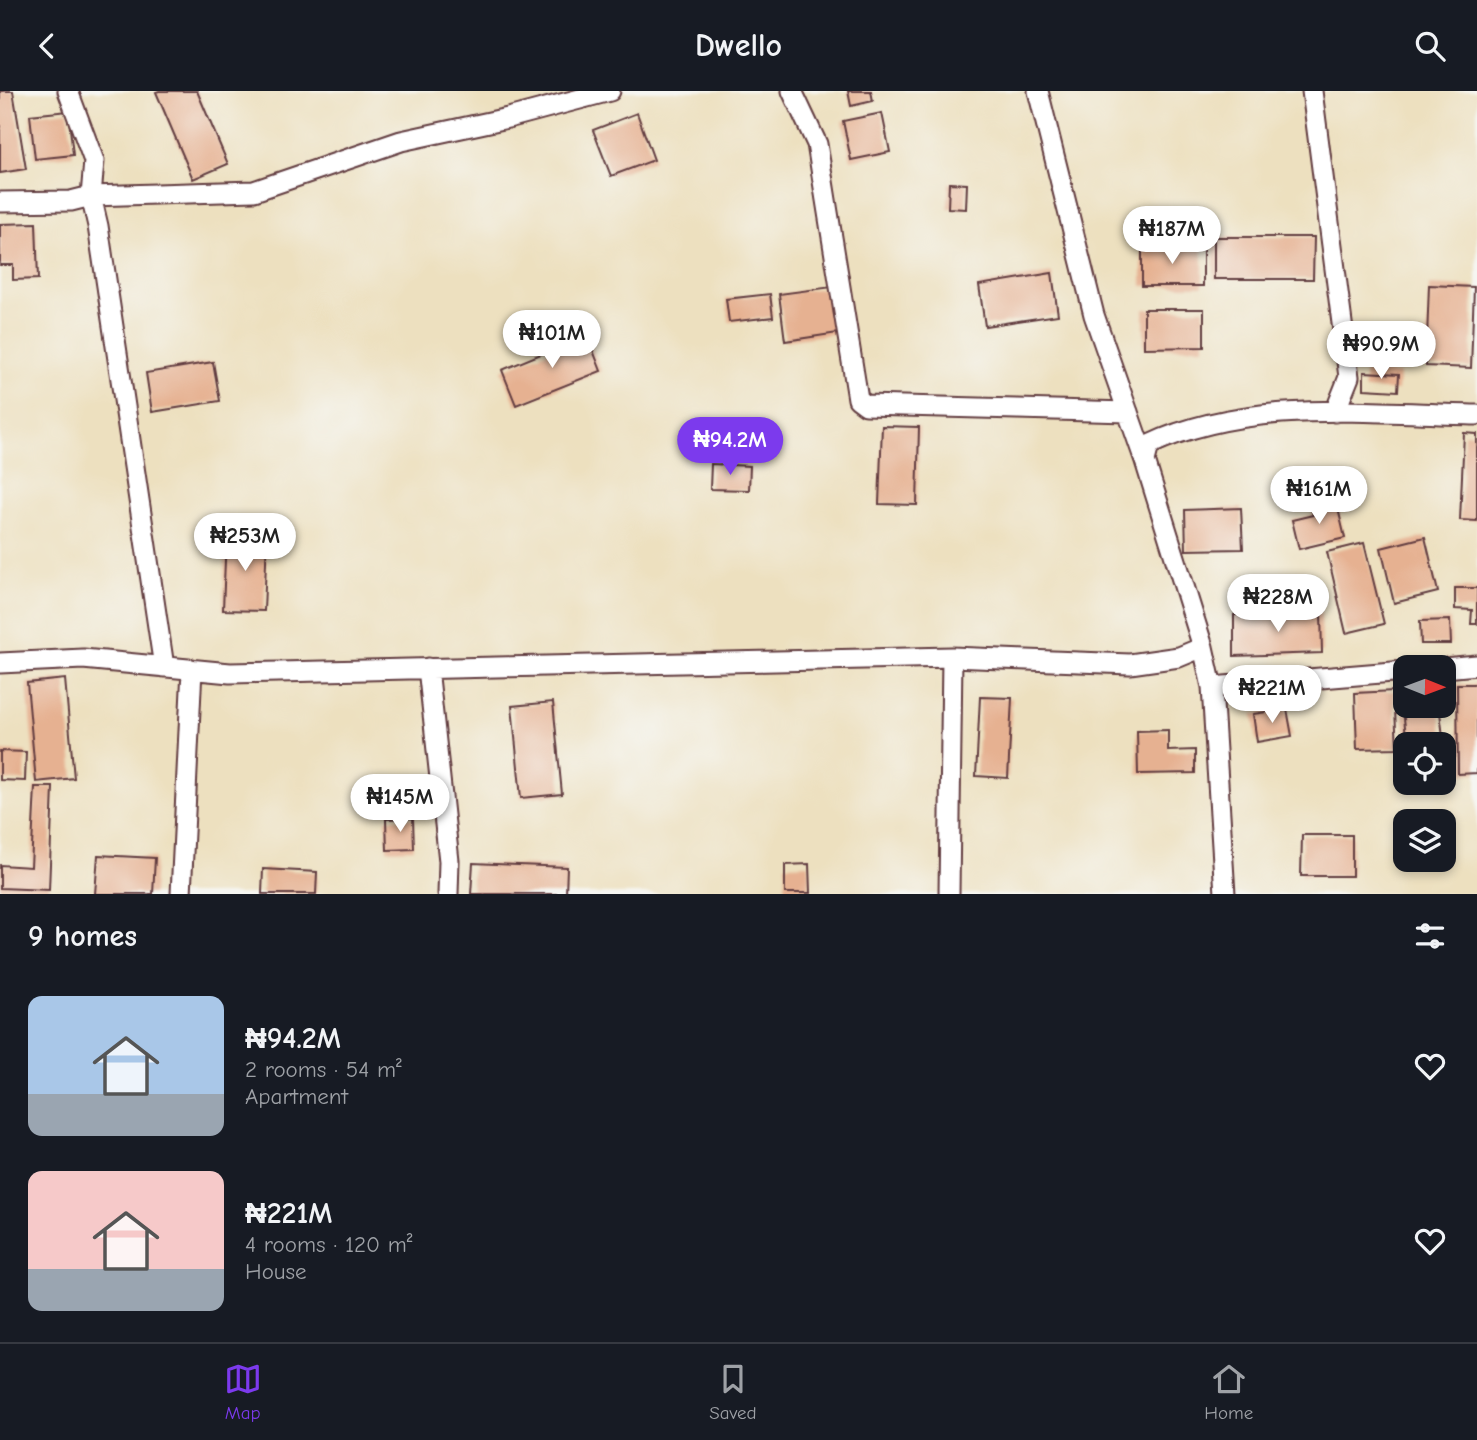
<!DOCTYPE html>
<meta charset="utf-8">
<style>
body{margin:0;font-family:"Comic Neue",sans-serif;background:#242831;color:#f1f3f6;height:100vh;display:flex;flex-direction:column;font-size:26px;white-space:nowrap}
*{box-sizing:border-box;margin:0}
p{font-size:23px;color:#9ea1a6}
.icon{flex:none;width:38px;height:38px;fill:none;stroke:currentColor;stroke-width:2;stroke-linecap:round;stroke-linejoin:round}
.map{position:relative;height:803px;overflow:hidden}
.sheet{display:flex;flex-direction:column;background:#171b24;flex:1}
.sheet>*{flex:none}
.needle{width:46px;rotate:91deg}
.controls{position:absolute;left:1393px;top:564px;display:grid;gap:14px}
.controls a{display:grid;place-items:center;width:63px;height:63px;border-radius:14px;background:#171b24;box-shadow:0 4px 10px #0003;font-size:35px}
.price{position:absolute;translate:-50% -60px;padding:0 16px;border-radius:24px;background:#fff;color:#222;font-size:23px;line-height:46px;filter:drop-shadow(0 2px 4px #0008)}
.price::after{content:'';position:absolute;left:50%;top:42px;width:21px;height:16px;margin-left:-10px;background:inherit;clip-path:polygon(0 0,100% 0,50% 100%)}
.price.active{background:#7c3aed;color:#fff}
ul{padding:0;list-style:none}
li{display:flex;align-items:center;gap:21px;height:175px;padding:0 28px}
li span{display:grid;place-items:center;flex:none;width:196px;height:140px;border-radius:14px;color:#555}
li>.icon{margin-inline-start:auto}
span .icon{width:84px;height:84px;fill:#fffc;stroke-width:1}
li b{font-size:30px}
h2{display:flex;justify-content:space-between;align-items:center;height:84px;padding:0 28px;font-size:30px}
header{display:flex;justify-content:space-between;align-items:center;height:91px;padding:0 28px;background:#171b24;font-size:32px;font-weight:700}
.tabs{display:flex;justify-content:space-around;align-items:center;height:98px;border-top:2px solid #363941;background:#171b24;font-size:19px;color:#9ea1a6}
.tabs a{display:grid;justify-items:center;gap:4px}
.tabs .active{color:#7c3aed}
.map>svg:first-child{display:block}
</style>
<header><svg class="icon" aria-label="back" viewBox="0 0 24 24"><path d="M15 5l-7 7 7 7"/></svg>Dwello<svg class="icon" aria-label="search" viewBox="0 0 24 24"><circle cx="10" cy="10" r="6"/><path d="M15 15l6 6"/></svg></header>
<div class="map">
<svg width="1477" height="803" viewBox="0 0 1477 803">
<rect width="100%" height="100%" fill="#f6f6f2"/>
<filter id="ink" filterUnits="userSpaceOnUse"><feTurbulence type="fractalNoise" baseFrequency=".0143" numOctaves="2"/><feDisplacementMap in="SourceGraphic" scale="14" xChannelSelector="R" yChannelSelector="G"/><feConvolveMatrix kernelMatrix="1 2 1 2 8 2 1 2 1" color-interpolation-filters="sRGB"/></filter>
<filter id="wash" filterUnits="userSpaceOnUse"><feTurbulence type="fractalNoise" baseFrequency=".00686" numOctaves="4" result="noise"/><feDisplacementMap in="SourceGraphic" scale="28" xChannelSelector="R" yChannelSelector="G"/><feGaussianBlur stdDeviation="1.57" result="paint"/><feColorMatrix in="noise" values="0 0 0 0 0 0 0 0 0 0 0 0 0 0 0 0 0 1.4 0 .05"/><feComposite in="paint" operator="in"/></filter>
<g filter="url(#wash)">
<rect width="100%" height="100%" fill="#ede0bf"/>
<g id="blocks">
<path fill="#e6b191" d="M 0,0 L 13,0 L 26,78 L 0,82 Z
M 159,0 L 197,0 L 228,73 L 193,88 L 156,1 Z
M 848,0 L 871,0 L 873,10 L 851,15 Z
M 68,20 L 73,64 L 35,68 L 30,24 Z
M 637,22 L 654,69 L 611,85 L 593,39 Z
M 882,22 L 890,61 L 851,69 L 843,30 Z
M 949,92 L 967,93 L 966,118 L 948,117 Z
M 36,132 L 38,188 L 13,189 L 13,174 L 0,174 L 0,133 Z
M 1214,146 L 1314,146 L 1313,188 L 1214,188 Z
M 1142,155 L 1203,155 L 1203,195 L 1142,195 Z
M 1052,182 L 1058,224 L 985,235 L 979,194 Z
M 1429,194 L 1474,196 L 1471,277 L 1426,275 Z
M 832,196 L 838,242 L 785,250 L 779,203 Z
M 770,203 L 773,226 L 729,231 L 726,208 Z
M 1144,218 L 1204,218 L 1204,256 L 1144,257 Z
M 587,244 L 601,280 L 516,314 L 502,279 Z
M 213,271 L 220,310 L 152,321 L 146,282 Z
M 1364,281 L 1399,283 L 1398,300 L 1364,298 Z
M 882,335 L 919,336 L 917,414 L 879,413 Z
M 1464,342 L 1477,343 L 1477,430 L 1460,429 Z
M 711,373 L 750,375 L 749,399 L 710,398 Z
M 1336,409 L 1345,447 L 1299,458 L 1292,429 L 1313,424 L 1311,415 Z
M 1241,417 L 1243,458 L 1186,459 L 1185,419 Z
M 226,444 L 267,446 L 264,520 L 223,519 Z
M 1425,446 L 1438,501 L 1394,512 L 1381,457 Z
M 1364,452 L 1384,533 L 1346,542 L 1327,461 Z
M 1455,497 L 1477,497 L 1477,533 L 1471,533 L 1472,519 L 1455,518 Z
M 1321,521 L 1322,562 L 1234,565 L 1234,524 Z
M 1450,529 L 1451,553 L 1421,553 L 1420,530 Z
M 65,588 L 74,687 L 36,691 L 27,592 Z
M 1400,593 L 1405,593 L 1405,614 L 1439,614 L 1444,653 L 1407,653 Z
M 1457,593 L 1477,593 L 1477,682 L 1458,683 Z
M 1394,600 L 1397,657 L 1357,658 L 1355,602 Z
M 980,606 L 1012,607 L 1008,687 L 976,685 Z
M 553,611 L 562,703 L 521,707 L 512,615 Z
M 1287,618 L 1292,645 L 1257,651 L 1253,623 Z
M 1168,639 L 1168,660 L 1195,659 L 1195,682 L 1138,683 L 1137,640 Z
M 0,660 L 26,661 L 25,690 L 0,689 Z
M 35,696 L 53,696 L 49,799 L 0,797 L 0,774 L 31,776 Z
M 413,727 L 414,758 L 387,759 L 386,728 Z
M 1302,744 L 1352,744 L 1352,785 L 1301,785 Z
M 98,764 L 155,767 L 153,803 L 95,803 Z
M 473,772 L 567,776 L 566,803 L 471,803 Z
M 809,773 L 810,802 L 785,802 L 785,774 Z
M 263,778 L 317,781 L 316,803 L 262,803 Z"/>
</g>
</g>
<g filter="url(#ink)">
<use href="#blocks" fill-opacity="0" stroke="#623c41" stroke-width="2"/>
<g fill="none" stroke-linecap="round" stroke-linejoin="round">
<defs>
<path id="minor" d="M 68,0 L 94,70 L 91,105 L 254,100 L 401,50 L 508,27 L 610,0
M 792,0 L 817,53 L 858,308 L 866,314 L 1128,321
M 1038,0 L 1094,224 L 1145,370
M 1312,0 L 1349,286 L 1335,321
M 0,111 L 71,110 L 91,105 L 98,135 L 164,576
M 0,572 L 83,568 L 230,582 L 952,566 L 1130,573 L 1179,566 L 1203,556
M 428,577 L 449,770 L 448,803
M 1444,577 L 1477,574
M 1212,596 L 1405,580
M 181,803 L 192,578
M 949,803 L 952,566
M 1225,803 L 1212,596 L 1203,556 L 1145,370 L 1149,354 C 1247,307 1371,322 1477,324"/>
</defs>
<use href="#minor" stroke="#623c41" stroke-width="23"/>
<use href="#minor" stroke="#fff" stroke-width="19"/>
</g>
</g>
</svg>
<div class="controls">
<a><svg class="needle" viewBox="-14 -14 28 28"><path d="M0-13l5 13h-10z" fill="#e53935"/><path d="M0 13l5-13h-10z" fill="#9ea1a6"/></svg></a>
<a><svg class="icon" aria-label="locate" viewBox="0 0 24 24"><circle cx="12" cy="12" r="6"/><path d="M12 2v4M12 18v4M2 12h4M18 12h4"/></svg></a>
<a><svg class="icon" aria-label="layers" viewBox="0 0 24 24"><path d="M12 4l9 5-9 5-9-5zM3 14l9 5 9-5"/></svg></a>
</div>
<b class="price" style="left:1172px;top:175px">₦187M</b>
<b class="price" style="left:552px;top:279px">₦101M</b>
<b class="price" style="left:1381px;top:290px">₦90.9M</b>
<b class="price active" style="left:730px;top:386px">₦94.2M</b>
<b class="price" style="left:1319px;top:435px">₦161M</b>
<b class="price" style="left:245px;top:482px">₦253M</b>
<b class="price" style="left:1278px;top:543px">₦228M</b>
<b class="price" style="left:1272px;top:634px">₦221M</b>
<b class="price" style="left:400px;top:743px">₦145M</b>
</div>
<section class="sheet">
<h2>9 homes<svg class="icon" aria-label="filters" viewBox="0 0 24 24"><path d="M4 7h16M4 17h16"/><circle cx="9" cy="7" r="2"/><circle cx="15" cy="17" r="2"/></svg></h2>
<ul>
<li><span style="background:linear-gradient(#a9c7e8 70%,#9aa5b1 0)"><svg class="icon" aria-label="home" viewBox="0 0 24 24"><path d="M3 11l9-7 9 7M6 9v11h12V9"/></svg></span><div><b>₦94.2M</b><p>2 rooms · 54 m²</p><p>Apartment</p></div><svg class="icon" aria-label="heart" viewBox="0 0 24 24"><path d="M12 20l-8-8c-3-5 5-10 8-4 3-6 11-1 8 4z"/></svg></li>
<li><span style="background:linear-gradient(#f6c9c9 70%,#9aa5b1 0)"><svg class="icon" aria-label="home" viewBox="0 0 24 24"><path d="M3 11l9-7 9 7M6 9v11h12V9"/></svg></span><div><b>₦221M</b><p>4 rooms · 120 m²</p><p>House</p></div><svg class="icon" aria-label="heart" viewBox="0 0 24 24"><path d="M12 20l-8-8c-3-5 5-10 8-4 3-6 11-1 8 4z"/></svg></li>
</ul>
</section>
<nav class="tabs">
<a class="active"><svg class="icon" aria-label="map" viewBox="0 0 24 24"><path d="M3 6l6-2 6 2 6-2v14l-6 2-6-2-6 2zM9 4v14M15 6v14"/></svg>Map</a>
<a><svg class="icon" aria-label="saved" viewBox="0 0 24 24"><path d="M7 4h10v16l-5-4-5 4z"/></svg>Saved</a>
<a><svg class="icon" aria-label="home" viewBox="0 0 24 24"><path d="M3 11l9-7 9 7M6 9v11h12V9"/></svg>Home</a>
</nav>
